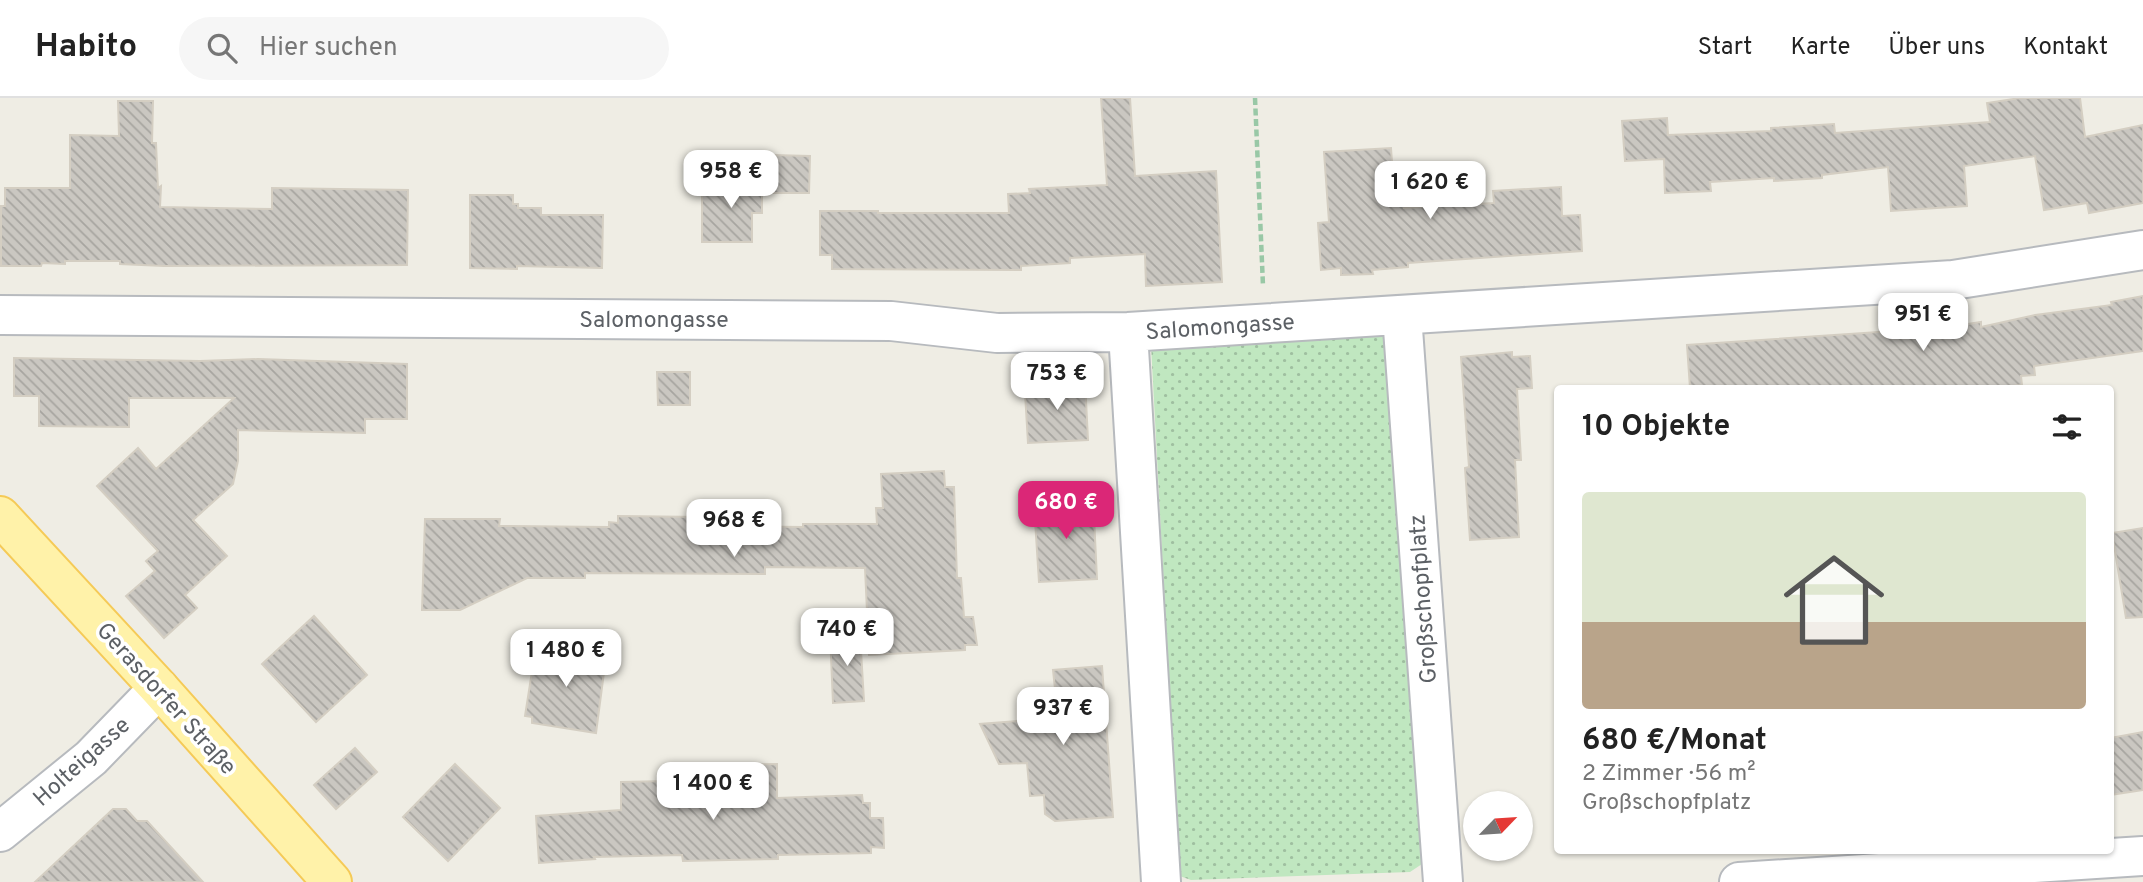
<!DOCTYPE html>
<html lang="de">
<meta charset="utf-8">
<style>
body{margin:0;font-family:Overpass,sans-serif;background:#f6f6f6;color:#222;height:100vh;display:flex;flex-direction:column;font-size:26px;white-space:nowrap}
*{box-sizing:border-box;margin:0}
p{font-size:23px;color:#767676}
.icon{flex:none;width:38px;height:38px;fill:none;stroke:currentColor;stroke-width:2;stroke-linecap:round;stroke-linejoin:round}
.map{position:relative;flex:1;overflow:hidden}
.details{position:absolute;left:1554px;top:287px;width:560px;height:469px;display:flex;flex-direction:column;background:#fff;border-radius:7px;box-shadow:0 2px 5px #0004}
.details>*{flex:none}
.needle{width:46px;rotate:65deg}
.fabs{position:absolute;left:1463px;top:693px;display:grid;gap:14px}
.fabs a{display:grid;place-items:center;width:70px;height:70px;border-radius:50%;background:#fff;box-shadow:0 2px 5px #0004;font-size:35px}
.price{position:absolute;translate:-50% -60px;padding:0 16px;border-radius:14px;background:#fff;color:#222;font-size:23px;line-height:46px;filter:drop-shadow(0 2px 4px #0008)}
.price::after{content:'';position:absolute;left:50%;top:42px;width:21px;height:16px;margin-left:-10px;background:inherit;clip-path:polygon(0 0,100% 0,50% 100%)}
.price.current{background:#db2777;color:#fff}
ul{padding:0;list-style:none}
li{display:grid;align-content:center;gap:14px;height:371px;padding:0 28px}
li+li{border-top:2px solid #e0e0e0}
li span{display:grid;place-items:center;height:217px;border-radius:7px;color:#555}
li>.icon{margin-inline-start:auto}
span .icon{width:126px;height:126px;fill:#fffc;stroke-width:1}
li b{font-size:30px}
h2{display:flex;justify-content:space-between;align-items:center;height:84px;padding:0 28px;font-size:30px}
header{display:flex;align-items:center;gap:42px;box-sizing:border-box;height:98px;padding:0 35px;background:#fff;border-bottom:2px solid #e0e0e0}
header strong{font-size:33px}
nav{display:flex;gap:38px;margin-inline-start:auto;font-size:24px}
.search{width:490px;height:63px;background:#f6f6f6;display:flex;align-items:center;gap:18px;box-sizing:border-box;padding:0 24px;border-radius:38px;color:#767676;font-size:26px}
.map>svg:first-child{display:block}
</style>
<header>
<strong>Habito</strong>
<div class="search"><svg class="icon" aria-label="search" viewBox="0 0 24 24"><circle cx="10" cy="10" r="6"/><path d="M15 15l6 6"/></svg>Hier suchen</div>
<nav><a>Start</a><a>Karte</a><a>Über uns</a><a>Kontakt</a></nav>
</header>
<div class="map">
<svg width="2143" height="784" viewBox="0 0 2143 784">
<defs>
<pattern id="grass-dots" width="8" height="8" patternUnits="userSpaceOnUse" patternTransform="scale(1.75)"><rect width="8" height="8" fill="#c0e7c0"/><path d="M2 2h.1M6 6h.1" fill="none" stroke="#9fbfa0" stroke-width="1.8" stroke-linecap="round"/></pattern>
<pattern id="building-back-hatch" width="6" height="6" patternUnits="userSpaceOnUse" patternTransform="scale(1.75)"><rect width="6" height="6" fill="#cac7c1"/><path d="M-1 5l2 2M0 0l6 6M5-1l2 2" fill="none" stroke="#a7a5a0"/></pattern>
</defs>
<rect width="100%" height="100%" fill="#efede4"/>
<path fill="url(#grass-dots)" d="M 1392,237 L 1425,764 L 1410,774 L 1191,782 L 1177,777 L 1164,643 L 1170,603 L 1151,247 L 1270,240 Z"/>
<path fill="url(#building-back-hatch)" stroke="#d4cec2" stroke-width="2" d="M 1101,0 L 1130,0 L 1135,78 L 1216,73 L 1222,184 L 1146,188 L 1145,156 L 1070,160 L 1070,165 L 1021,168 L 1021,172 L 832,171 L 832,157 L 820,157 L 820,113 L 878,113 L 878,115 L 1009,115 L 1008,96 L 1030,95 L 1029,91 L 1107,87 Z
M 2020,0 L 2080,0 L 2085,39 L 2143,27 L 2143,105 L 2089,115 L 2087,105 L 2044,112 L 2035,58 L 1964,68 L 1967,108 L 1891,113 L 1888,69 L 1822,77 L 1822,80 L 1774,83 L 1774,80 L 1710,84 L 1711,93 L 1665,95 L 1664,61 L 1625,63 L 1622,23 L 1667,20 L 1668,37 L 1771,33 L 1771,30 L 1834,26 L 1835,35 L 1990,24 L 1987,5 Z
M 118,3 L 153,3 L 152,45 L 156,45 L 158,90 L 161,88 L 160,109 L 272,111 L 272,90 L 408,92 L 407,167 L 164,168 L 120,166 L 120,163 L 65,163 L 65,166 L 42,165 L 41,168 L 1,168 L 1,108 L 5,108 L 5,90 L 70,90 L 70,37 L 119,38 Z
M 1391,50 L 1395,108 L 1404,108 L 1404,110 L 1494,105 L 1493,93 L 1561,89 L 1562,118 L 1580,117 L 1582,153 L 1408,165 L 1408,169 L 1372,172 L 1373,176 L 1341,177 L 1341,170 L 1321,172 L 1318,125 L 1329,124 L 1324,54 Z
M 772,57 L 810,58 L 809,95 L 771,95 Z
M 762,79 L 762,115 L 752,115 L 752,144 L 702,144 L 702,91 L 719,91 L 719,80 Z
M 470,97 L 513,97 L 513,106 L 518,106 L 518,110 L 541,110 L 541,117 L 603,117 L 602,170 L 517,168 L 517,171 L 470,170 Z
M 2143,198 L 2143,253 L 2034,268 L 2035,277 L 2021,278 L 2022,287 L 1996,290 L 1690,290 L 1687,247 L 1908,232 L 1909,235 L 1981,224 L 1981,229 L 2035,217 L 2112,207 L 2111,204 Z
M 1512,254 L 1512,259 L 1530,258 L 1532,290 L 1517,291 L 1521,362 L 1515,362 L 1519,439 L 1470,442 L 1465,370 L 1469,369 L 1461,259 Z
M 14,260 L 200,263 L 258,261 L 407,266 L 407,321 L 365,321 L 365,335 L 238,332 L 238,363 L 233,386 L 193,422 L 227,458 L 185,497 L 197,510 L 164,540 L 126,498 L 155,473 L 146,463 L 158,453 L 97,388 L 138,350 L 156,371 L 234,300 L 129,300 L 129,329 L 39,328 L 39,298 L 14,298 Z
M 657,274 L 690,274 L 690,307 L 658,307 Z
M 1085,282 L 1088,342 L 1028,345 L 1025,295 L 1037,294 L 1037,285 Z
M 944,373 L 945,389 L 954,389 L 957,480 L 961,480 L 964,519 L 973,519 L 977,547 L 965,547 L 965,552 L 869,557 L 865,470 L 765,469 L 765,476 L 585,475 L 585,480 L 527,480 L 460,512 L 422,512 L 425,421 L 500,421 L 499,428 L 609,429 L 609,424 L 618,425 L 618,418 L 703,419 L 702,428 L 803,429 L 803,426 L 877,426 L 876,410 L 883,410 L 881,376 Z
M 1090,400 L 1091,420 L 1094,419 L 1097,481 L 1039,484 L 1035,422 L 1038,422 L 1036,403 Z
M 2143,430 L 2143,519 L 2126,520 L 2112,435 Z
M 314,518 L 367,577 L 316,624 L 262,566 Z
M 830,536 L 860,536 L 864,603 L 833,605 Z
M 536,548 L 606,559 L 596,635 L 532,625 L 532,619 L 525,618 Z
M 1102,568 L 1113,719 L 1055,723 L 1045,716 L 1044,697 L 1030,698 L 1027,665 L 999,666 L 980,626 L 1042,621 L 1040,598 L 1055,591 L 1053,572 Z
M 2143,634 L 2143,692 L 2110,697 L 2110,640 Z
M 355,650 L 377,674 L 336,711 L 314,687 Z
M 455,666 L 500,710 L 448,763 L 403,719 Z
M 777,666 L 777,700 L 862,697 L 863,705 L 870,705 L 870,720 L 883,720 L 884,750 L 871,749 L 871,755 L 778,757 L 778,761 L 683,763 L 682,757 L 594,759 L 595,761 L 539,765 L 536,718 L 621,712 L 621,684 L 717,682 L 716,667 Z
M 113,711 L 126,711 L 137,723 L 147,723 L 203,784 L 35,784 Z"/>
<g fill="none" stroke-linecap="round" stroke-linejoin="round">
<defs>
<path id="minor" d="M 0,217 L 891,223 L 997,235 L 1128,234 L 1953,182 L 2143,152
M 1402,217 L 1443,784
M 1128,234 L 1161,784
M 0,734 L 91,660 L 159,590
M 1739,784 L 2143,758"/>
<path id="major" d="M 0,418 L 159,590 L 332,784"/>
</defs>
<use href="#minor" stroke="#b7babe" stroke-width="42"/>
<use href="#major" stroke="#f5ca57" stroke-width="42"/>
<path stroke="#99c8a6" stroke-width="4.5" stroke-dasharray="7 3.5" stroke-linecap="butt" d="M 1255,0 L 1263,188"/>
<use href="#minor" stroke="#fff" stroke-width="38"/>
<use href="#major" stroke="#fff2a9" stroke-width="38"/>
</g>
<g text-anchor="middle" stroke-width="7" stroke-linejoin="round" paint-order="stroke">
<g font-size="23" fill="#5c6065" stroke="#fff">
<text x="654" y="229">Salomongasse</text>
<text transform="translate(1220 228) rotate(-4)" y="8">Salomongasse</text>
<text transform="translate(1422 501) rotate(-94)" y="8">Großschopfplatz</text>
<text transform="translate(167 600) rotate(48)" y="8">Gerasdorfer Straße</text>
<text transform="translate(81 663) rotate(-42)" y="8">Holteigasse</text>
</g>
</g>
</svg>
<div class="fabs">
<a><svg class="needle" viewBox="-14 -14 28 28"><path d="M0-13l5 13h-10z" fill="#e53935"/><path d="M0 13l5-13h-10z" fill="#767676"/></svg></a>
</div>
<b class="price" style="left:731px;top:112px">958 €</b>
<b class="price" style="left:1430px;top:123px">1 620 €</b>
<b class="price" style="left:1923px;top:255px">951 €</b>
<b class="price" style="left:1057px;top:314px">753 €</b>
<b class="price current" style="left:1066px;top:443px">680 €</b>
<b class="price" style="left:734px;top:461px">968 €</b>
<b class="price" style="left:847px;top:570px">740 €</b>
<b class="price" style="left:566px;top:591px">1 480 €</b>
<b class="price" style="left:1063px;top:649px">937 €</b>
<b class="price" style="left:713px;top:724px">1 400 €</b>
<section class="details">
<h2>10 Objekte<svg class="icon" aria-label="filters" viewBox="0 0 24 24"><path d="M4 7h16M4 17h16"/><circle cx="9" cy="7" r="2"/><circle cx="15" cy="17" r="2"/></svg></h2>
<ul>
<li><span style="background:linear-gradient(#dfe7d0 60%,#b9a48a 0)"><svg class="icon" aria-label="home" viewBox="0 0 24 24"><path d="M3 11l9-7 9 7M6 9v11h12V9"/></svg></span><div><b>680 €/Monat</b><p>2 Zimmer · 56 m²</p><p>Großschopfplatz</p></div></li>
</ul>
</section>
</div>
